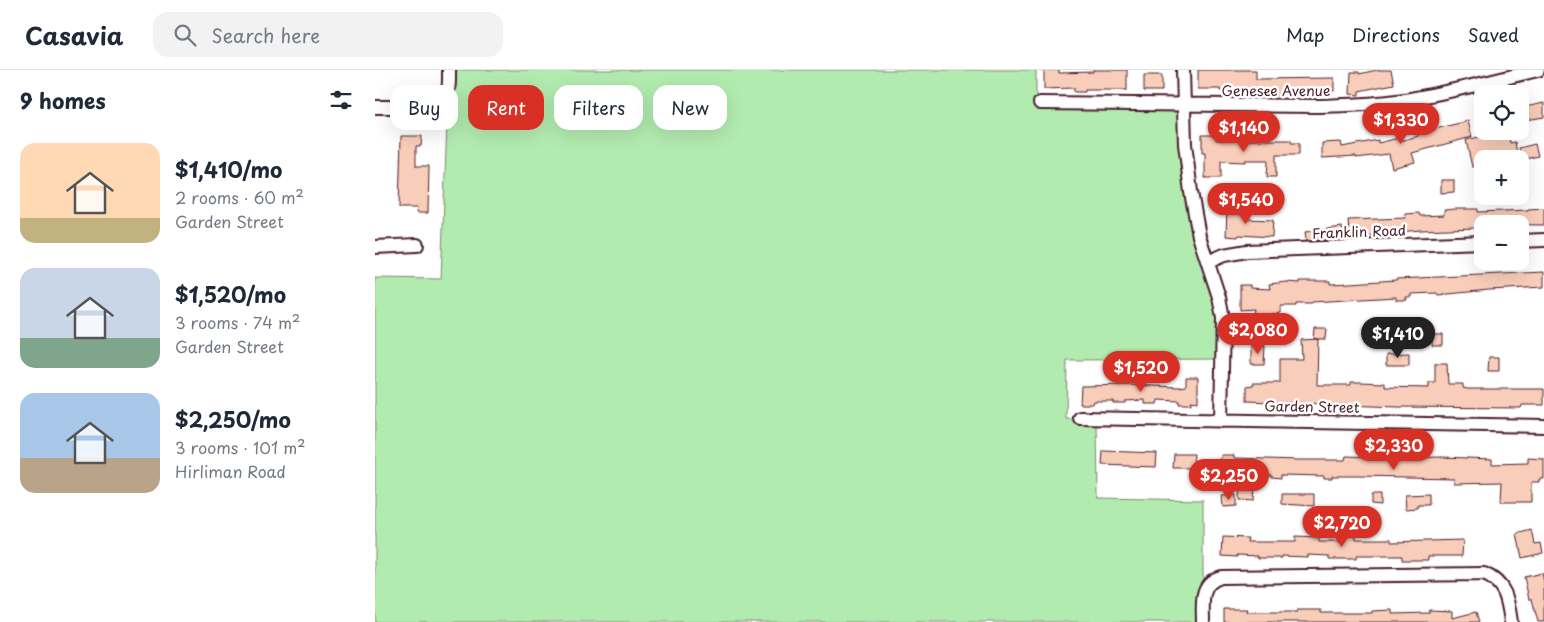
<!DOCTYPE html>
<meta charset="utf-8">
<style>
body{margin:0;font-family:"Playpen Sans",sans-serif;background:#f2f2f3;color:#1f2937;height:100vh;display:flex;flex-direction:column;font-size:19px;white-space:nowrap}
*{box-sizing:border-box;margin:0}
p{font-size:16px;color:#747a83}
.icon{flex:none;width:28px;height:28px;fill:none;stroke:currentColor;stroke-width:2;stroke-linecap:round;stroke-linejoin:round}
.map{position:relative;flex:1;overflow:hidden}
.sheet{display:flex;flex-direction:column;background:#fff;width:375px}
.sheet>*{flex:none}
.banner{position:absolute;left:15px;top:15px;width:475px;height:45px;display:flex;gap:10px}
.buttons{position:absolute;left:1099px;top:15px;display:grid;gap:10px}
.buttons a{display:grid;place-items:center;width:55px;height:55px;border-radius:10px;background:#fff;box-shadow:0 5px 20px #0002;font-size:25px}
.price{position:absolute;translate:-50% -42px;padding:0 11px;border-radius:18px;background:#d93025;color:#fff;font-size:16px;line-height:32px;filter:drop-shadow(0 1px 2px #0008)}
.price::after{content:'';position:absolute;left:50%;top:30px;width:15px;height:11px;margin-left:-8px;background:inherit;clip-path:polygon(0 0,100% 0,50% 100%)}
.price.on{background:#222;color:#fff}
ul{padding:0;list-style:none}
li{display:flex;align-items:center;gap:15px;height:125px;padding:0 20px}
li span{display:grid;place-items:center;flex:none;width:140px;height:100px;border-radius:15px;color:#555}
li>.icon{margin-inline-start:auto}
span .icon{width:60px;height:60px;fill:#fffc;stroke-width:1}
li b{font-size:21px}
h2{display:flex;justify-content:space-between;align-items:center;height:60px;padding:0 20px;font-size:21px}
.pill{padding:0 18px;border-radius:15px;background:#fff;box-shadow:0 5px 20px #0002;font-size:18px;line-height:45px}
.pill.on{background:#d93025;color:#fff}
header{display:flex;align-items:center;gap:30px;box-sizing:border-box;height:70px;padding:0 25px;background:#fff;border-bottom:1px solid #e0e1e3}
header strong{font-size:24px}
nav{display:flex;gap:28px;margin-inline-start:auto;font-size:18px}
.search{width:350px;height:45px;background:#f2f2f3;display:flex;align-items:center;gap:12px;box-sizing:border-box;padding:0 18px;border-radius:15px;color:#747a83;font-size:19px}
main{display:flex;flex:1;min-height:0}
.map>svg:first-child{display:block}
</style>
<header>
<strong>Casavia</strong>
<div class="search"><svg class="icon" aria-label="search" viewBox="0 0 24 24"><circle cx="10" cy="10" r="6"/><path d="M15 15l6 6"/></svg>Search here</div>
<nav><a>Map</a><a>Directions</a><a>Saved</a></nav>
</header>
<main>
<section class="sheet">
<h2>9 homes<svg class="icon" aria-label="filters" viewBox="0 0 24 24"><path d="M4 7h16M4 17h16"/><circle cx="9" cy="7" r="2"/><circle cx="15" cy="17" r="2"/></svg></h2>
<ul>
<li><span style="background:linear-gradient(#ffd9b3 75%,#c2b280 0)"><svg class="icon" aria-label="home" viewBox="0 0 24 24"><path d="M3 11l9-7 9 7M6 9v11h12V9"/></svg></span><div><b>$1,410/mo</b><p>2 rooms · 60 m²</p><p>Garden Street</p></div></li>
<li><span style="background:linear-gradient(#c9d6e8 70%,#7fa58c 0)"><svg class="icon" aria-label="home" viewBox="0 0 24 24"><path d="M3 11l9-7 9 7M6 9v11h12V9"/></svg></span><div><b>$1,520/mo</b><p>3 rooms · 74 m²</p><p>Garden Street</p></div></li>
<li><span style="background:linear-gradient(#a9c7e8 65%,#b9a48a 0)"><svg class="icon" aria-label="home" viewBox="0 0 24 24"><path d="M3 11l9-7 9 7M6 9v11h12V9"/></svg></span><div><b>$2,250/mo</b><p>3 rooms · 101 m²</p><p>Hirliman Road</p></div></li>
</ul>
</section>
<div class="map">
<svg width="1169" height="552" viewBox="0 0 1169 552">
<rect width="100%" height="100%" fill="#fff"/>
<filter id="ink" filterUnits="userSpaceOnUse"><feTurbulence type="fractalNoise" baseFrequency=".02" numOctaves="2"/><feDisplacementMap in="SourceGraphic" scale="10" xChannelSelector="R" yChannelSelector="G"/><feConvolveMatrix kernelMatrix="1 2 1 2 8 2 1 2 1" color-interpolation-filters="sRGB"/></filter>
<g filter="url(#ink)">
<path fill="#b2ebaf" stroke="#7e856d" d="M 74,0 L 661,0 L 661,33 L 808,35 L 816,122 L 844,227 L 847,289 L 692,290 L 691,349 L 722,349 L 723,428 L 828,430 L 828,552 L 0,552 L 0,208 L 66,209 Z"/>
<path fill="#f8cdb9" stroke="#4a1f2b" d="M 669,0 L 684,0 L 684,3 L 718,2 L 718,0 L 752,0 L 752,20 L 710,20 L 710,22 L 699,22 L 699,18 L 669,19 Z
M 823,0 L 881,0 L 881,9 L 959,8 L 959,21 L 915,21 L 907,22 L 907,25 L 870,25 L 870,20 L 845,21 L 845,19 L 823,19 Z
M 1002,0 L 1016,0 L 1019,14 L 984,21 L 984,25 L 975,24 L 976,2 L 984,2 L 984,4 Z
M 769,5 L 787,5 L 787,21 L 769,21 Z
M 1169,33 L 1169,47 L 1145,51 L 1145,38 Z
M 1093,51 L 1097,67 L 1037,83 L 1040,92 L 1017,98 L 1014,84 L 981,88 L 981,86 L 947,88 L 947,73 L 966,72 L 967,77 L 1003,70 L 1003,73 L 1024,68 L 1025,71 L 1043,66 L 1042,59 L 1055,55 L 1056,60 Z
M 1117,61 L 1133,61 L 1135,73 L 1140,72 L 1142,83 L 1108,89 L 1108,95 L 1097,97 L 1091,70 L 1117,64 Z
M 827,65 L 841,65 L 841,70 L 916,70 L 916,73 L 924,73 L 924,85 L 901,85 L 901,107 L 892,107 L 893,90 L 870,90 L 870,92 L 846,91 L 846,108 L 830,108 L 830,83 L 827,83 Z
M 26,66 L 47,66 L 46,76 L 41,76 L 41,96 L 54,96 L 53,143 L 41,143 L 42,138 L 24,138 Z
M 1160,74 L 1163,86 L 1147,90 L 1144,78 Z
M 1066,110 L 1079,110 L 1079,122 L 1066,123 Z
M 852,136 L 864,137 L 864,144 L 872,144 L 872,149 L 898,150 L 897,167 L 864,165 L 863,167 L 851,166 Z
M 1169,138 L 1169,155 L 1101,154 L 1101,158 L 1045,160 L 1024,162 L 1024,164 L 989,166 L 989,162 L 974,163 L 973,150 L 1031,148 L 1030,144 L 1044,143 L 1045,146 L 1069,145 L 1069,140 L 1081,139 L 1103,139 L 1103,142 L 1153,140 L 1153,139 Z
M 967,157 L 969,169 L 931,171 L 930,162 Z
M 1169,202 L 1169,217 L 1114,220 L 1063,225 L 1062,223 L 1036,224 L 1036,227 L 1031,227 L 1032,230 L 1021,230 L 1021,227 L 937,232 L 937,234 L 921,234 L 921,236 L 906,236 L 906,243 L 890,245 L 878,244 L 879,239 L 865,240 L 865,215 L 875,215 L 875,218 L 895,219 L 894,214 L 911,212 L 925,213 L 925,211 L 955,211 L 955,214 L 975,213 L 1021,210 L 1021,209 Z
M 940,259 L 952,259 L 951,269 L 939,269 Z
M 1057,264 L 1068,264 L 1068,275 L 1057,275 Z
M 943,269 L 942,315 L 976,315 L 976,312 L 985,312 L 1010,313 L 1010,317 L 1054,318 L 1054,313 L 1060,313 L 1060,293 L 1072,293 L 1073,314 L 1088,314 L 1088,318 L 1093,319 L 1169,319 L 1169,335 L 1147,335 L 1146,338 L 1023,337 L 872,331 L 872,316 L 878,315 L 878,313 L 905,313 L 905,289 L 927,289 L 926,270 Z
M 876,276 L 890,276 L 889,294 L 876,294 Z
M 1034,283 L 1034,295 L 1011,295 L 1011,284 Z
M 1114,287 L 1124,287 L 1124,301 L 1113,301 Z
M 811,307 L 823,307 L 823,332 L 816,331 L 816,334 L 804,334 L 804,331 L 783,330 L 782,334 L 770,334 L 770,330 L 750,331 L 750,333 L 738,333 L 738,331 L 719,331 L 718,334 L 705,334 L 706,316 L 755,315 L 804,317 L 811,316 Z
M 728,381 L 782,383 L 781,397 L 727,395 Z
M 799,384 L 819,384 L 818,398 L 798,398 Z
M 846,385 L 859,385 L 859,388 L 924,390 L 970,390 L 971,386 L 1024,388 L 1067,387 L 1117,389 L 1117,394 L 1153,393 L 1153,388 L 1169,389 L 1169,409 L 1164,409 L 1164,412 L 1156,412 L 1156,432 L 1126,432 L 1127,412 L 1079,413 L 1079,408 L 983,406 L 957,406 L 957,408 L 949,408 L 949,406 L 906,405 L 906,408 L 897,407 L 897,405 L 880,404 L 878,431 L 864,430 L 865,405 L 845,405 Z
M 907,424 L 939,424 L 939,436 L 907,434 Z
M 1054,424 L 1054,435 L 1043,435 L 1043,438 L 1031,439 L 1030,425 Z
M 861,425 L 861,436 L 848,437 L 847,426 Z
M 996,425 L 1005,425 L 1005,435 L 996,434 Z
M 1157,460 L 1160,474 L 1166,473 L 1168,483 L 1147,488 L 1142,464 Z
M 969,465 L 981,465 L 981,469 L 1016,469 L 1016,472 L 1088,470 L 1087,486 L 1053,486 L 1053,490 L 1027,490 L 1027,486 L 981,486 L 981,489 L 954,489 L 954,486 L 933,485 L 933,487 L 907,486 L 907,488 L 883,488 L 883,486 L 862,485 L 862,487 L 847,486 L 848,467 L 873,468 L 872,472 L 920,472 L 920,467 L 944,468 L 944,472 L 969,472 Z
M 1167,503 L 1169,512 L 1169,552 L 1163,552 L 1157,529 L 1154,529 L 1149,507 Z
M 849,539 L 872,539 L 871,542 L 922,542 L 922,540 L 946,540 L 946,543 L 997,543 L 997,541 L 1017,540 L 1017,544 L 1054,543 L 1054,540 L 1077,541 L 1077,548 L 1101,542 L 1104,552 L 849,552 Z"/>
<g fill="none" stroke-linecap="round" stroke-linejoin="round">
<defs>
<path id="minor" d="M 808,0 L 810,74 L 816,122 L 824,166 L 844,227 L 848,248 L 846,351
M 665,33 L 942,36 C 969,35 995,35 1022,31 C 1070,24 1116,11 1163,0
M 0,37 L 57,37 C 76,29 74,18 74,0
M 1145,171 L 1169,170
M 0,177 L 42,175
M 833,192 L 849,185 L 872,181 L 1108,172
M 705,348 L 1169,356
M 828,552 C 828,534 824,513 846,507 L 1109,504 C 1131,513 1133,531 1136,552"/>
</defs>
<use href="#minor" stroke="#4a1f2b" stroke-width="16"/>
<use href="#minor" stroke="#fff" stroke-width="12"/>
</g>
</g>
<g text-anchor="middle" stroke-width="5" stroke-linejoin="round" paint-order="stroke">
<g font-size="14" fill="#4a1f2b" stroke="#fff">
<text x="901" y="26">Genesee Avenue</text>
<text transform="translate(984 162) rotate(-2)" y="5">Franklin Road</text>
<text transform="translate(937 337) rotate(1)" y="5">Garden Street</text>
</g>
</g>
</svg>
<div class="buttons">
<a><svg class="icon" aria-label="locate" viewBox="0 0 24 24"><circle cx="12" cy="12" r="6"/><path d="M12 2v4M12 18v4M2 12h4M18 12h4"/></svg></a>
<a>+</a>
<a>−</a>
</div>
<b class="price" style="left:1026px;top:75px">$1,330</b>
<b class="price" style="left:869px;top:83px">$1,140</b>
<b class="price" style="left:871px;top:155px">$1,540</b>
<b class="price" style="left:883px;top:285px">$2,080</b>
<b class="price on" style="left:1023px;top:289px">$1,410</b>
<b class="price" style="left:766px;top:323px">$1,520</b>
<b class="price" style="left:1019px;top:401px">$2,330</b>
<b class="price" style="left:854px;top:431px">$2,250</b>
<b class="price" style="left:967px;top:478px">$2,720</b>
<div class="banner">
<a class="pill">Buy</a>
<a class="pill on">Rent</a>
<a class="pill">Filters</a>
<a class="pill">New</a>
</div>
</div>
</main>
